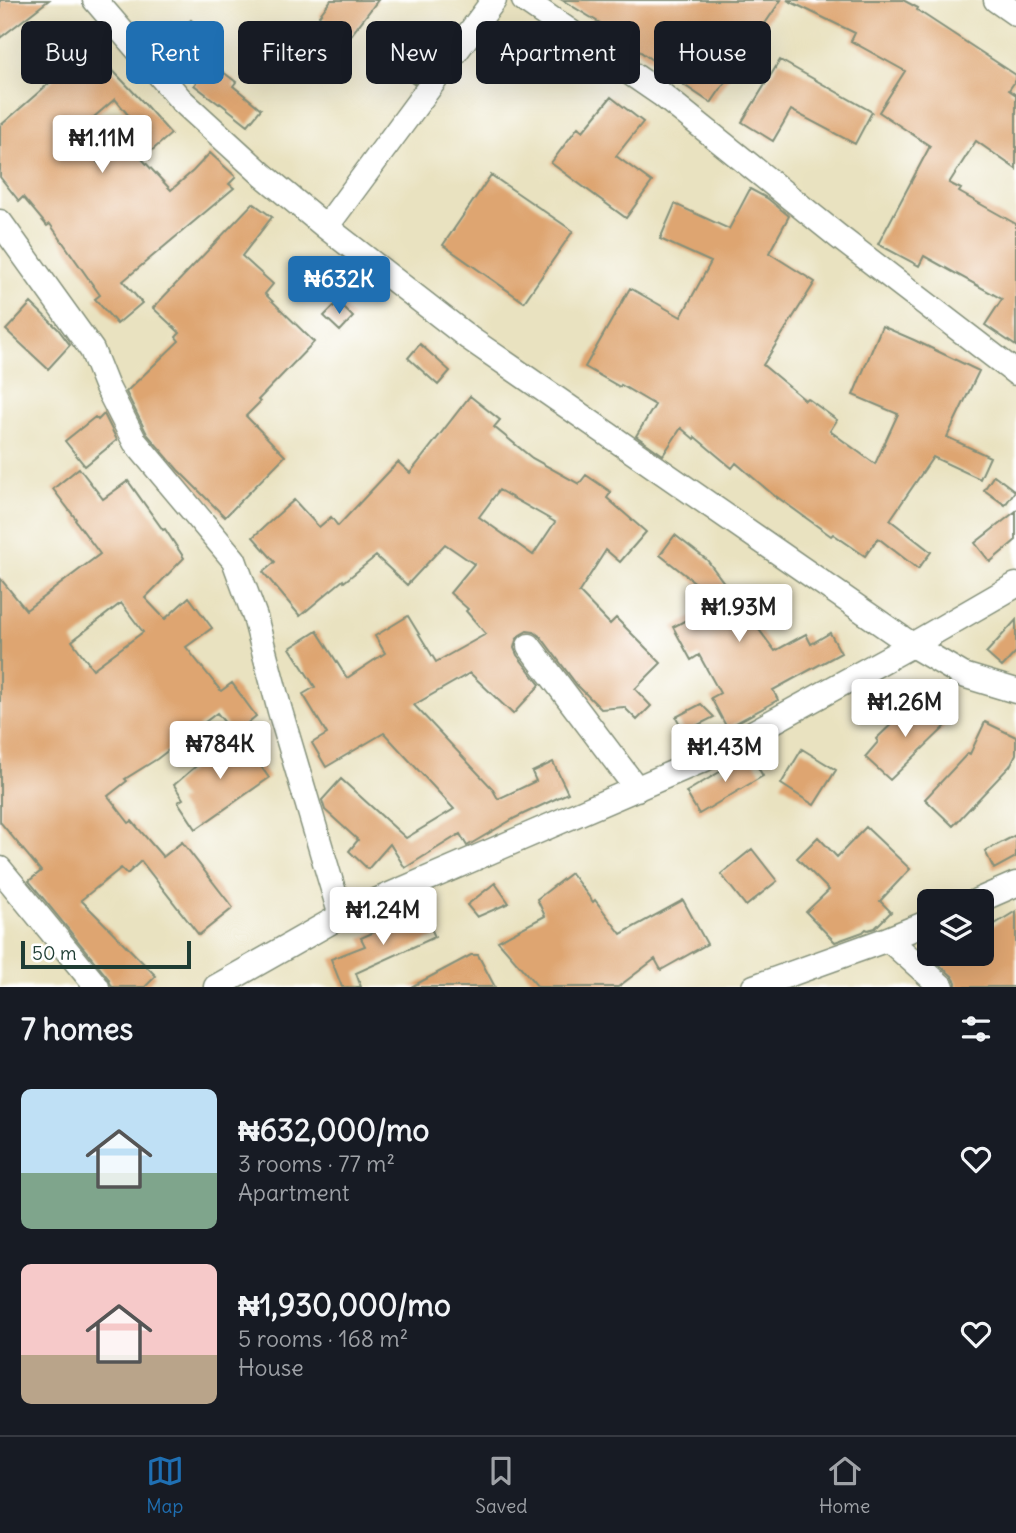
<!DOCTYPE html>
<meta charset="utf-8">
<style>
body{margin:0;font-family:Delius,sans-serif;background:#20242c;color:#f1f3f6;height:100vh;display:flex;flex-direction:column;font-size:26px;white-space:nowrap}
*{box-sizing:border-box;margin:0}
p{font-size:23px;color:#9ea1a6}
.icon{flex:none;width:38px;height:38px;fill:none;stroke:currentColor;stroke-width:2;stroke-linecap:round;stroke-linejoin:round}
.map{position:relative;height:987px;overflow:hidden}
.details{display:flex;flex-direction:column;background:#171b24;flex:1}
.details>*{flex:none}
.top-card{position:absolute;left:21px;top:21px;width:975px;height:63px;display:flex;gap:14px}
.fabs{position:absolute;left:917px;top:889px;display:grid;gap:14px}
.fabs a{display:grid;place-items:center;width:77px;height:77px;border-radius:10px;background:#171b24;box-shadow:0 7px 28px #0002;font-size:35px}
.scale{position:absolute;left:21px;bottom:18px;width:170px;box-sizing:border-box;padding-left:7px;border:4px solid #1f3d34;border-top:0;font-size:19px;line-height:24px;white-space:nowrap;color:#1f3d34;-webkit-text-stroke:5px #fff;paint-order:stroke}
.price{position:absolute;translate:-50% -60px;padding:0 16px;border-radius:7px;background:#fff;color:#222;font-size:23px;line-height:46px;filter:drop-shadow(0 2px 4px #0008)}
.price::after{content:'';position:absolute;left:50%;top:42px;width:21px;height:16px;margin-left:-10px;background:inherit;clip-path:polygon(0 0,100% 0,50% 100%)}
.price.active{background:#1f6fb2;color:#fff}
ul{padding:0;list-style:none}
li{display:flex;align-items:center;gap:21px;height:175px;padding:0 21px}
li span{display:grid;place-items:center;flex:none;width:196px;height:140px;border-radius:10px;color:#555}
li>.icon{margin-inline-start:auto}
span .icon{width:84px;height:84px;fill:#fffc;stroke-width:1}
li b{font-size:30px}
h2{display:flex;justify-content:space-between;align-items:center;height:84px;padding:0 21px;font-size:30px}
.chip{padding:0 24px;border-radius:10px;background:#171b24;box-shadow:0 7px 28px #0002;font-size:24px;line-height:63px}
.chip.active{background:#1f6fb2;color:#fff}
.tabs{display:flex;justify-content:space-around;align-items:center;height:98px;border-top:2px solid #363941;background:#171b24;font-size:19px;color:#9ea1a6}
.tabs a{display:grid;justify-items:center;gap:4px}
.tabs .active{color:#1f6fb2}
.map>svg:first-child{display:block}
</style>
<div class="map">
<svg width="1016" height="987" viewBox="0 0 1016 987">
<rect width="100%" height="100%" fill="#fff"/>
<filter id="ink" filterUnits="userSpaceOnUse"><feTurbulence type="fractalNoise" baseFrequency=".0143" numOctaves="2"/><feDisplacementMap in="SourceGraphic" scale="14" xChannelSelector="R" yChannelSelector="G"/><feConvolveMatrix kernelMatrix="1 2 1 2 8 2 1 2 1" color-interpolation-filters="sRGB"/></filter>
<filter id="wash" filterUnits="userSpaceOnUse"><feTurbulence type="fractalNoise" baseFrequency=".00686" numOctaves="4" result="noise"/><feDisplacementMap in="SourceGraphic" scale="28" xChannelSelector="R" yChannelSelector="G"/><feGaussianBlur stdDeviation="1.57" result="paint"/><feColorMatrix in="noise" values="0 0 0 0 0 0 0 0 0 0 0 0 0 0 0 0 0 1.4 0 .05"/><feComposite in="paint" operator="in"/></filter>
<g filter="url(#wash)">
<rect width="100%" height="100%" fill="#e9e2c0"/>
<g id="blocks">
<path fill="#dea571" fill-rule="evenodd" d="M 0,0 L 49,0 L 0,38 Z
M 331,0 L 378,0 L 348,39 L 319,16 Z
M 562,0 L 781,0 L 711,103 L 675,79 L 676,77 L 631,45 L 633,43 Z
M 787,0 L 903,0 L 918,8 L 917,10 L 1016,75 L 1016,80 L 1009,90 L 1016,95 L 1016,169 L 976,141 L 949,183 L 961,189 L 959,192 L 1016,224 L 1016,346 L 985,325 L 1002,299 L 924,256 L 919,266 L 878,244 L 930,146 L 879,112 L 905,71 L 851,41 L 855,33 Z
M 191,20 L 218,44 L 205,58 L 236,82 L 233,86 L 261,109 L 248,125 L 220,103 L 219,104 L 194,85 L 199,79 L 165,48 Z
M 419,26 L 442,42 L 414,84 L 390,68 Z
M 77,33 L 141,100 L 171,134 L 142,159 L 171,190 L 193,171 L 210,153 L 236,177 L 229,184 L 234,188 L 123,281 L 142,303 L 117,324 L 95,299 L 100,295 L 50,224 L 47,226 L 23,197 L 19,201 L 0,177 L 0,126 L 78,58 L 65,45 ZM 115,99 L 138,127 L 99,164 L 74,134 Z
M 780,60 L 872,112 L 855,144 L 791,110 L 773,141 L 742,122 Z
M 611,97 L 643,122 L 616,156 L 652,182 L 626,218 L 551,163 L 578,127 L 583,131 Z
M 491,175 L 573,231 L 524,302 L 443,245 Z
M 750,189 L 767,198 L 789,216 L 769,253 L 815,282 L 763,365 L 805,400 L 807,398 L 837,420 L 830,431 L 875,464 L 898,414 L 853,395 L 882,326 L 914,340 L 979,371 L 947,437 L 990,457 L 980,479 L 933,457 L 890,520 L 931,552 L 918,569 L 878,538 L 865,556 L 833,534 L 831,536 L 777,497 L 777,498 L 736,463 L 732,468 L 695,437 L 694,439 L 681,428 L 663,455 L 636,436 L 655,405 L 621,385 L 620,387 L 585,367 L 630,288 L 681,317 L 711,262 L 660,239 L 675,204 L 729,229 Z
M 253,203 L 272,217 L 242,256 L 273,284 L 265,294 L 314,342 L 258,400 L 260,402 L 246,416 L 285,456 L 225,517 L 178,470 L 147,434 L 126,392 L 179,341 L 176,337 L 180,333 L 153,308 Z
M 338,302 L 353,317 L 340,331 L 324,316 Z
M 31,303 L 58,329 L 70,345 L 48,369 L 6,330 Z
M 420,344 L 450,371 L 438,385 L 408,358 Z
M 470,396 L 500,420 L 494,427 L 532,458 L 579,484 L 586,475 L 611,492 L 607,498 L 646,532 L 620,562 L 606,550 L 579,592 L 610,624 L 616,618 L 661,663 L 635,689 L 651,706 L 637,720 L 624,707 L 601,709 L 577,685 L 541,637 L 534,632 L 527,631 L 520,635 L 516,640 L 514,648 L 517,655 L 540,685 L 513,714 L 470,673 L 414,705 L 492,788 L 498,799 L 536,781 L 532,772 L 553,762 L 568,793 L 515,818 L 467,846 L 460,834 L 405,868 L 390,844 L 368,869 L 349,851 L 358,840 L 325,810 L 322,800 L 341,779 L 406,838 L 454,809 L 384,733 L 326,767 L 312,743 L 327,734 L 303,694 L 315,687 L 290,648 L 317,631 L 347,678 L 385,653 L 375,636 L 408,616 L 436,662 L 486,634 L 466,611 L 468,609 L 450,593 L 474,564 L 445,544 L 407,585 L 376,556 L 344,582 L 343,580 L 300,616 L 263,572 L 275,562 L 253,537 L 294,500 L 319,527 L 331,517 L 338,526 L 398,462 L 410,473 ZM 499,490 L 555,522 L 533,555 L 479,517 Z
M 104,414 L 117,440 L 85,466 L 65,441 L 95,417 L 98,420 Z
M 79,468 L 103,499 L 128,481 L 163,530 L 165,529 L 184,558 L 145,598 L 165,619 L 189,597 L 212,628 L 186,647 L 221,691 L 232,683 L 256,716 L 234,734 L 217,713 L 157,759 L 125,779 L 127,781 L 108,796 L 129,823 L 132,821 L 163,857 L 182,842 L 233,908 L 199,935 L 141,861 L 127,874 L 121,868 L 81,900 L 156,976 L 145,987 L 112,987 L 108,978 L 29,881 L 41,871 L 0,822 L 0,578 L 26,610 L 100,554 L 75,520 L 76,519 L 53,489 ZM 121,603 L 143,632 L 93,669 L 72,641 Z
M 994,475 L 1015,491 L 1005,505 L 984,490 Z
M 1016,511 L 1016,540 L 990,562 L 975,543 Z
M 675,535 L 707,560 L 775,651 L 806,634 L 811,644 L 830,633 L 841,653 L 773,690 L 778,700 L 727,728 L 711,698 L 720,693 L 699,655 L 691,660 L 673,627 L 713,606 L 707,598 L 711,595 L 660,555 Z
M 1016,620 L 1016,652 L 1002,667 L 986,653 Z
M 919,698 L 945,727 L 890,780 L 865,757 L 878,742 L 876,739 Z
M 701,704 L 714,717 L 684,732 L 676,717 Z
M 985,722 L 1016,737 L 1016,754 L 1010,766 L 953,826 L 925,799 L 968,753 L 970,754 Z
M 237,731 L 269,778 L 196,829 L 178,802 L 183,799 L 174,785 Z
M 802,749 L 836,770 L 814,805 L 781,784 Z
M 750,754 L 763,776 L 699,814 L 686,792 Z
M 866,827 L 910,869 L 880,901 L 891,912 L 875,928 L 868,930 L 866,929 L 863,932 L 835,942 L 806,912 L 829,890 L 797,858 L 818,837 L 837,857 Z
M 1016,835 L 1016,857 L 994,869 L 985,851 Z
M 752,849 L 777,881 L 746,906 L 721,874 Z
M 571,873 L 593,902 L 595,900 L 621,934 L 683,900 L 707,944 L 661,970 L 655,959 L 618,987 L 538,987 L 498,941 L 545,916 L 537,899 Z
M 495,883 L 509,903 L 477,917 L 467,905 Z
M 423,910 L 435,937 L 356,973 L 361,987 L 342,987 L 331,959 L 365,946 L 361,938 Z
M 1016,911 L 1016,987 L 956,987 L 956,982 L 952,976 L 934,960 L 943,954 L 982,954 L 982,932 Z
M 471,955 L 478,955 L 495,987 L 411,987 Z"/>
</g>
</g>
<g filter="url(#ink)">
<use href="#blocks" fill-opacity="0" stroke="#84907a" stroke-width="2"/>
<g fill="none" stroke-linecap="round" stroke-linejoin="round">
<defs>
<path id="minor" d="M 95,0 L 181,100 L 263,175 L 326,227 L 469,338 L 912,645 L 963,675 L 1016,691
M 524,0 L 661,94 L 839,237 L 1016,373
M 996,0 L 1016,14
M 0,222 L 92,350 L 106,385 L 135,442 L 234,560 L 255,617 L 280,711 L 341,916
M 326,227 L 494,0
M 529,646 L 637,789
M 0,869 L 97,987
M 977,901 L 1016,884
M 888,939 L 942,987
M 216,987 L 341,916 L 705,759 L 912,645 L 1016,585
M 754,987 L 888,939 L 929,922"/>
</defs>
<use href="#minor" stroke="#84907a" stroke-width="27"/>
<use href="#minor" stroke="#fff" stroke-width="24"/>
</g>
</g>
</svg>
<div class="fabs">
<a><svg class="icon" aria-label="layers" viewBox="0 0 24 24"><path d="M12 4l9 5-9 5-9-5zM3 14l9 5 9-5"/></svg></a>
</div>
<div class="scale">50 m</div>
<b class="price" style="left:102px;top:175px">₦1.11M</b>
<b class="price active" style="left:339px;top:316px">₦632K</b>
<b class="price" style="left:739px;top:644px">₦1.93M</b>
<b class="price" style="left:905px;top:739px">₦1.26M</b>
<b class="price" style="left:220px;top:781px">₦784K</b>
<b class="price" style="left:725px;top:784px">₦1.43M</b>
<b class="price" style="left:383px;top:947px">₦1.24M</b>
<div class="top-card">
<a class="chip">Buy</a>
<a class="chip active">Rent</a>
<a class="chip">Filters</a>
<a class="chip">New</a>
<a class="chip">Apartment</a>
<a class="chip">House</a>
</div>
</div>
<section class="details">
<h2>7 homes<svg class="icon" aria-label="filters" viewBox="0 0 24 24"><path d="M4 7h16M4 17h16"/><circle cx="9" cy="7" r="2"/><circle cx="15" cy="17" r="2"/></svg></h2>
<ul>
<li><span style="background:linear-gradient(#bfe0f5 60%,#7fa58c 0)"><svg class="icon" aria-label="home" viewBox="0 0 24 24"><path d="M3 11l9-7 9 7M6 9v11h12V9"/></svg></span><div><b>₦632,000/mo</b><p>3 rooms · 77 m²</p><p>Apartment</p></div><svg class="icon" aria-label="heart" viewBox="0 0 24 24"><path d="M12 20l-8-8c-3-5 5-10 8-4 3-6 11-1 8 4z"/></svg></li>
<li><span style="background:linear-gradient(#f6c9c9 65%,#b9a48a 0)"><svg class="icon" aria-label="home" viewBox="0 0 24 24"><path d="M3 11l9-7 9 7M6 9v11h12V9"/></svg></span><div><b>₦1,930,000/mo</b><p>5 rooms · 168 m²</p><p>House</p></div><svg class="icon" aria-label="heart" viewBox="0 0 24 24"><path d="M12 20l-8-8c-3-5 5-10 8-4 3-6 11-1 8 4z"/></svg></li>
</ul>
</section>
<nav class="tabs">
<a class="active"><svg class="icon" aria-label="map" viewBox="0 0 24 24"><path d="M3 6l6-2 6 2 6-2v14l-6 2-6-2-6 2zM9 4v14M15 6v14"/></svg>Map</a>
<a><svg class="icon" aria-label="saved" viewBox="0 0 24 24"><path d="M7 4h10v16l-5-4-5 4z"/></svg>Saved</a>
<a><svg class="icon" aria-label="home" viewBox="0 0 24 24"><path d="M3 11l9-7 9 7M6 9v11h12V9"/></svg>Home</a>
</nav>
